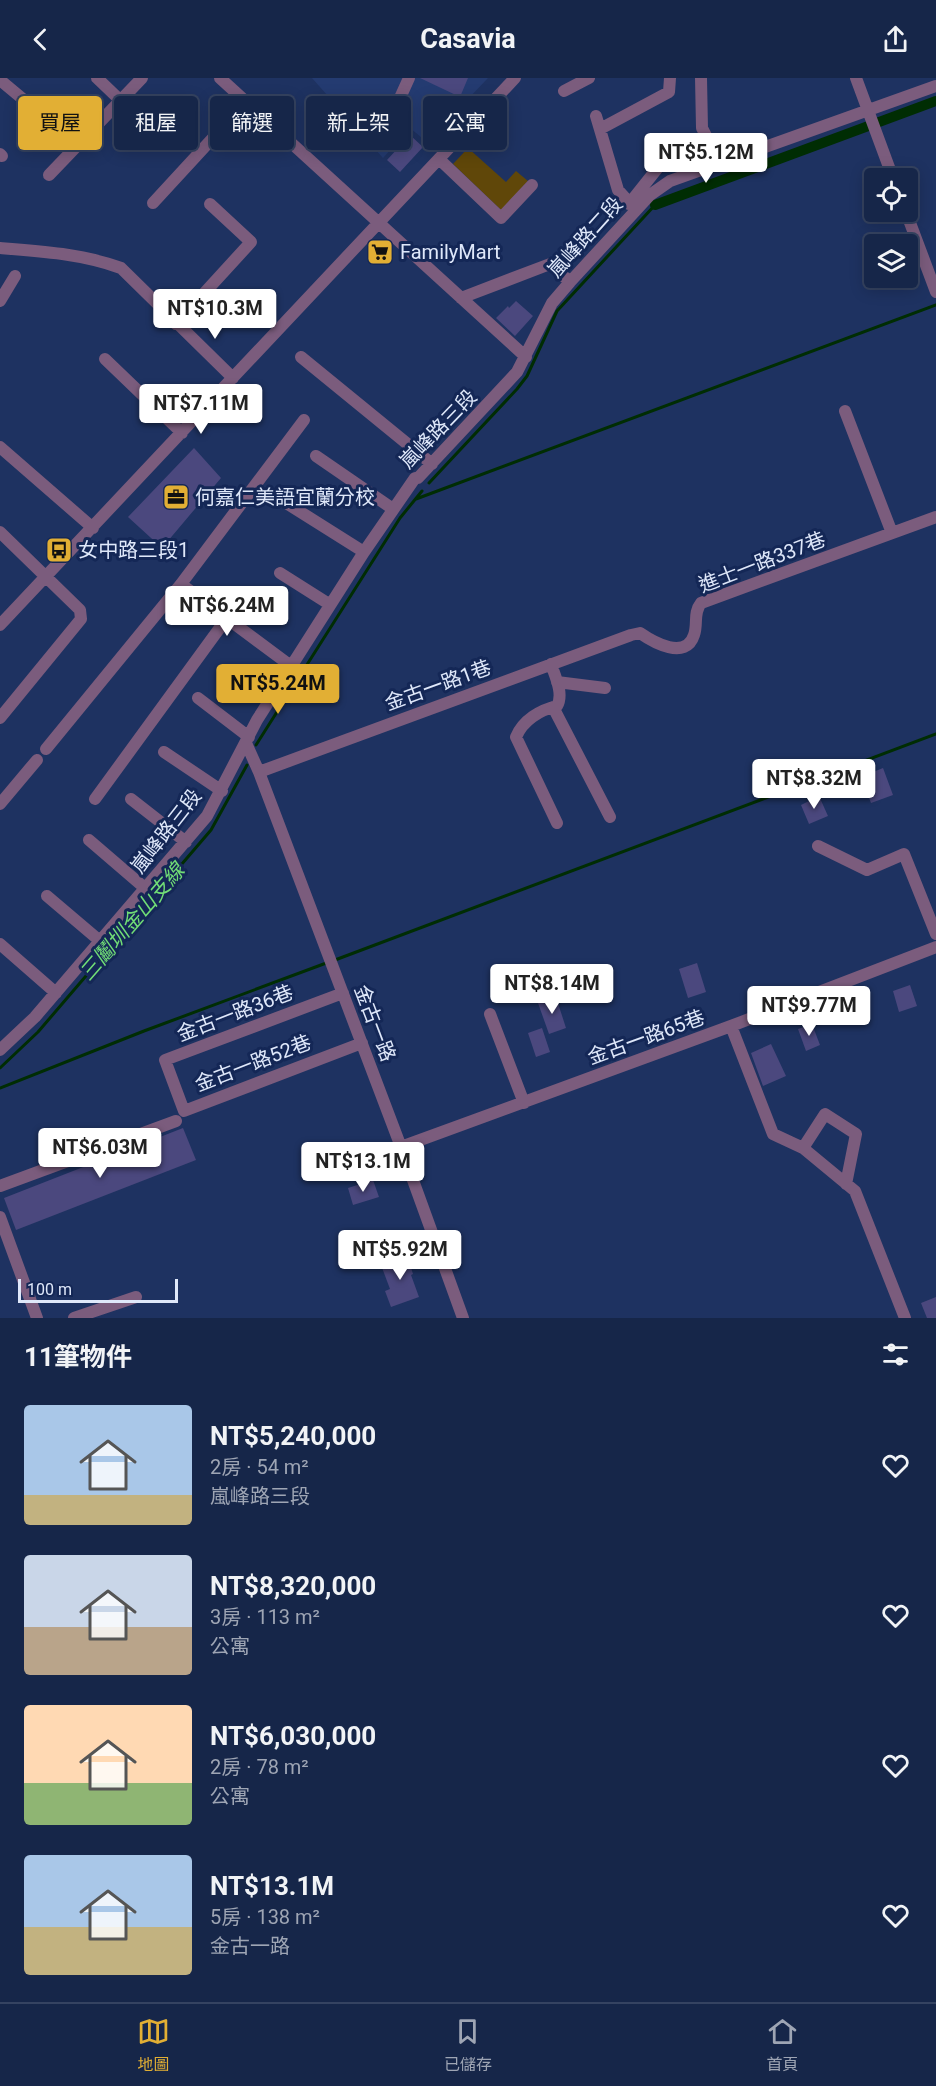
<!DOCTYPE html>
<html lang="zh-TW">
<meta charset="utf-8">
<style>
body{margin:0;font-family:Roboto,"Noto Sans TC",sans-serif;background:#233253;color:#f1f3f6;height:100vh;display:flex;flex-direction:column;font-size:22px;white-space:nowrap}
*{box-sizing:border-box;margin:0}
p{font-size:20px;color:#9ea5b4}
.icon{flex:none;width:33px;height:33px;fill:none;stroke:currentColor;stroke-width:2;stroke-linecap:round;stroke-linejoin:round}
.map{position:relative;height:1240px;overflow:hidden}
.sheet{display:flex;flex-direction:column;background:#162649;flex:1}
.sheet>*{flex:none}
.hud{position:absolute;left:18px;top:18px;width:600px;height:54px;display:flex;gap:12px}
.tools{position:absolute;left:864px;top:90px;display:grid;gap:12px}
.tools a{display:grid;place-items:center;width:54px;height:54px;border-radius:6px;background:#162649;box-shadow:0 3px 15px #0003,0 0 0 2px #354361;font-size:30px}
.scale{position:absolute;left:18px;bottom:15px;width:160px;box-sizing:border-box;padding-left:6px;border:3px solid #dfe8fa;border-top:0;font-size:16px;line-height:21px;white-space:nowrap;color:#dfe8fa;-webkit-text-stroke:4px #142756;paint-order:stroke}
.price{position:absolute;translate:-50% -51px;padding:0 14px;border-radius:6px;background:#fff;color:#222;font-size:20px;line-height:39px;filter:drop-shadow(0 2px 3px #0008)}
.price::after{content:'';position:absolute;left:50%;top:36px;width:18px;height:14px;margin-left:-9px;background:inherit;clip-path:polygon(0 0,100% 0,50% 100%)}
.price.on{background:#e2af34;color:#111}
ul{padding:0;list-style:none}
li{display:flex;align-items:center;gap:18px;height:150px;padding:0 24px}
li span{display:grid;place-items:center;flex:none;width:168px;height:120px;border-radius:6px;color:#555}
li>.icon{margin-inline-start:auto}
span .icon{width:72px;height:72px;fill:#fffc;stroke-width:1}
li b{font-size:26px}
h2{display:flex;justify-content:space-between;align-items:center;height:72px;padding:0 24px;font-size:26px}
.pill{padding:0 21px;border-radius:6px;background:#162649;box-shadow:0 3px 15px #0003,0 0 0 2px #354361;font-size:21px;line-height:54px}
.pill.on{background:#e2af34;color:#111}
header{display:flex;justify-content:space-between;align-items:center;height:78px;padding:0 24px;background:#162649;font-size:27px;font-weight:700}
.tab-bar{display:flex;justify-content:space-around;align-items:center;height:84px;border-top:2px solid #354361;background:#162649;font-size:16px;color:#9ea5b4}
.tab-bar a{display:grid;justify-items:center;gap:3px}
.tab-bar .on{color:#e2af34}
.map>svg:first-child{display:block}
</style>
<header><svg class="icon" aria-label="back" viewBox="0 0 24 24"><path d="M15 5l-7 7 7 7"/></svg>Casavia<svg class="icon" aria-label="share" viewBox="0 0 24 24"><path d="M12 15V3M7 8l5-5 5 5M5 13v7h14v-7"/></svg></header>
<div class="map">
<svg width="936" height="1240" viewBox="0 0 936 1240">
<rect width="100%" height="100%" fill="#1e3261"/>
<path fill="#243b71" d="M 312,0 L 488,0 L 427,64 L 410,50 L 383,80 Z"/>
<path fill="#604709" d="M 468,70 L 506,104 L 516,93 L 528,103 L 501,132 L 453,86 Z"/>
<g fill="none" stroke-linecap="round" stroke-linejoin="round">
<path stroke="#002d03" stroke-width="3" d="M 429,405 L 517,311 L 527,298 L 557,233 L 655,127
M 416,421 L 936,227
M 256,667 L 400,440 L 422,413
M 335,882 L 936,656
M 0,990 L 38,954 L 211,752 L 247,687
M 0,1010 L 144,953 L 329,884"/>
<path stroke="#002d03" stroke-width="10" d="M 655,127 L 936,23"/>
</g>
<path fill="#4b487e" d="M 420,0 L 468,0 L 460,19 Z
M 410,57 L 423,69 L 400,94 L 387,82 Z
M 516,223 L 533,238 L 515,258 L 496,240 L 508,228 L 509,230 Z
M 194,370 L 221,400 L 162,470 L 128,439 Z
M 883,690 L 893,717 L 871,725 L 861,699 Z
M 819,718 L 828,738 L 809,746 L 801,727 Z
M 697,885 L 706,914 L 688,920 L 679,891 Z
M 910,907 L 917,928 L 899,934 L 893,913 Z
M 556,919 L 566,950 L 549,956 L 538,925 Z
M 812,946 L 820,967 L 806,973 L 798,951 Z
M 542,950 L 550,974 L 536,979 L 528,955 Z
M 771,966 L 786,998 L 763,1008 L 751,975 Z
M 183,1050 L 196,1082 L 16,1152 L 4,1120 Z
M 373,1102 L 379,1119 L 353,1127 L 348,1110 Z
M 407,1177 L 413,1196 L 411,1197 L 419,1219 L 391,1229 L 385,1213 L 390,1211 L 381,1187 Z
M 936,1219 L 936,1240 L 927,1240 L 921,1225 Z"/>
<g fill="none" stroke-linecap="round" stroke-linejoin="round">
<path stroke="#7b5c7d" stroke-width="12" d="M 97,0 L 121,23
M 220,0 L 526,279
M 701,0 L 702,50 L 720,85
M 856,0 L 893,100
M 0,2 L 78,67
M 564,13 L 589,0
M 596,38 L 618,112 L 636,132
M 384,39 L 390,42 L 409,0
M 600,51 L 669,14 L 670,0
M 0,76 L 2,78
M 439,81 L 501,140 L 532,107
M 49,97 L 142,0
M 153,125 L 246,24
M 629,126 L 672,72
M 906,134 L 936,214
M 0,170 C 40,173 83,176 121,190 L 233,300
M 461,220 L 550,186 L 570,204
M 0,223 L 15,198
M 176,246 L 251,164 L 210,126
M 301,279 L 432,386
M 105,281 L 182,355
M 845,333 L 892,455
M 0,369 L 93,450
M 316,378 L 393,431
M 283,423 L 364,474
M 0,454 L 80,532 L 81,541 L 0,640
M 280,495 L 329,526
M 181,506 L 291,588
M 0,547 L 515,0
M 551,586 C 555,598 564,616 557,628 C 540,632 523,642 516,659 L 557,745
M 557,604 L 605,610
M 198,620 L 249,659
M 553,629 L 610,739
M 246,665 L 259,694 L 401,1069 L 463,1240
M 46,671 L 181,506 L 304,342
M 164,674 L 222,713
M 259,694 L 631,557 L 640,555 C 653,564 686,583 694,557 C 698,546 693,535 701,525 L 936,439
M 95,721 L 227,540
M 131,721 L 186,764
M 0,726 L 37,682
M 89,762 L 146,811
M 818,768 L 867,792 L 904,776 L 936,856
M 47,818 L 100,863
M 0,866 L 56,915
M 343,915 L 165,982 L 184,1033 L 362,965
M 490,936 L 524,1025
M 731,948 L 773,1056 L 803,1070 L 855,1113 L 905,1240
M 0,972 L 35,939 L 207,738 L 257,642 L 364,474 L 415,400 L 418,400 L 517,294 L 552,225 L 570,204 L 650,117 L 670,103 L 936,8
M 401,1069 L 731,948 L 936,869
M 803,1070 L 825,1036 L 856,1056 L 846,1106
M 0,1108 L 176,1043
M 0,1139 L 37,1240
M 74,1240 L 136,1219"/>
</g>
<defs>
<symbol id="supermarket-square" viewBox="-11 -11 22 22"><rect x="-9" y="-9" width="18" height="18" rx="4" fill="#e2af34" stroke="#142756"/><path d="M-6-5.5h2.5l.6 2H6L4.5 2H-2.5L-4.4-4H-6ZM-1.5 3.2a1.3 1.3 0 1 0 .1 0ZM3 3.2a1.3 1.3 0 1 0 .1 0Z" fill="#111"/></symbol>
<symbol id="office-square" viewBox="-11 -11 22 22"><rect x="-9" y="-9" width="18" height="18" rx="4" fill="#e2af34" stroke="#142756"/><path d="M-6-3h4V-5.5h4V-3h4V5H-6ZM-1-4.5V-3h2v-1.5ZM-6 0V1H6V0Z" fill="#111"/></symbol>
<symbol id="bus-square" viewBox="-11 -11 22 22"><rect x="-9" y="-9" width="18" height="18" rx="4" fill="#e2af34" stroke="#142756"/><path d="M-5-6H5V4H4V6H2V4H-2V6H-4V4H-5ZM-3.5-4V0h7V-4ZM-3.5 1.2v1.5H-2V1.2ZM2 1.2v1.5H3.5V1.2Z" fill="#111"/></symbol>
</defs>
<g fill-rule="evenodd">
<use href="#supermarket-square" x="365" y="159" width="30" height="30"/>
<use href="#office-square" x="161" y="404" width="30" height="30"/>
<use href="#bus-square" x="44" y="457" width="30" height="30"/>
</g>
<g text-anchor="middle" stroke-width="6" stroke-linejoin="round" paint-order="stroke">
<g font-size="20" fill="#dfe8fa" stroke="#142756">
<text transform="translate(585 159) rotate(-48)" y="7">嵐峰路二段</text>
<text transform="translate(438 351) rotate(-46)" y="7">嵐峰路三段</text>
<text transform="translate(762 484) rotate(-21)" y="7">進士一路337巷</text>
<text transform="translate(438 607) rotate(-20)" y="7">金古一路1巷</text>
<text transform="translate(166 753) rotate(-52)" y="7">嵐峰路三段</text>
<text transform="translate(235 935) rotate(-21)" y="7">金古一路36巷</text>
<text transform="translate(375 945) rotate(69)" y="7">金古一路</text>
<text transform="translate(646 959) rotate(-20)" y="7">金古一路65巷</text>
<text transform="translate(253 985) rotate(-21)" y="7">金古一路52巷</text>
</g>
<g font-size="20" fill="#dfe8fa" stroke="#142756" text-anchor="start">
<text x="400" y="181">FamilyMart</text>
<text x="195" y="426">何嘉仁美語宜蘭分校</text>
<text x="78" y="479">女中路三段1</text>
</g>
<g font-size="21" font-style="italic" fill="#71dd76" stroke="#142756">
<text transform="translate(132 844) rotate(-49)" y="7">三鬮圳金山支線</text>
</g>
</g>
</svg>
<div class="tools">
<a><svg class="icon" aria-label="locate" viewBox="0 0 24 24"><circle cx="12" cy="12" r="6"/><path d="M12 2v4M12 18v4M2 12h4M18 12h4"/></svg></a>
<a><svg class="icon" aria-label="layers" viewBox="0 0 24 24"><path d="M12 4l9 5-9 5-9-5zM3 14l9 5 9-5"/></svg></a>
</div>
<div class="scale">100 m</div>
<b class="price" style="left:706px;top:106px">NT$5.12M</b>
<b class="price" style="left:215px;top:262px">NT$10.3M</b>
<b class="price" style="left:201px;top:357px">NT$7.11M</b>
<b class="price" style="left:227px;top:559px">NT$6.24M</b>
<b class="price on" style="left:278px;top:637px">NT$5.24M</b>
<b class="price" style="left:814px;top:732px">NT$8.32M</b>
<b class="price" style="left:552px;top:937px">NT$8.14M</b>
<b class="price" style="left:809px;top:959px">NT$9.77M</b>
<b class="price" style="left:100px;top:1101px">NT$6.03M</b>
<b class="price" style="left:363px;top:1115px">NT$13.1M</b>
<b class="price" style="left:400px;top:1203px">NT$5.92M</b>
<div class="hud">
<a class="pill on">買屋</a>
<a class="pill">租屋</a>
<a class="pill">篩選</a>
<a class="pill">新上架</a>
<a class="pill">公寓</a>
</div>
</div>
<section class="sheet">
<h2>11筆物件<svg class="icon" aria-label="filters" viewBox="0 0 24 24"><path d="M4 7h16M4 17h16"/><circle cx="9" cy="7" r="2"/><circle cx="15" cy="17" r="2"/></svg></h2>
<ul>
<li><span style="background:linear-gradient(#a9c7e8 75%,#c2b280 0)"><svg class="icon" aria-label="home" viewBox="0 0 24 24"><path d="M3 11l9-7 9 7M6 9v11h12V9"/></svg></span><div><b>NT$5,240,000</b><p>2房 · 54 m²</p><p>嵐峰路三段</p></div><svg class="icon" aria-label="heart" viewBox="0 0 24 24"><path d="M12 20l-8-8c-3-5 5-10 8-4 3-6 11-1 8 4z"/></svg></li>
<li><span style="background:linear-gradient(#c9d6e8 60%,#b9a48a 0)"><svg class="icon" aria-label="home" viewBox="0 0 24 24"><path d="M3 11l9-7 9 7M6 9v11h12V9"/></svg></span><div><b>NT$8,320,000</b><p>3房 · 113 m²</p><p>公寓</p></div><svg class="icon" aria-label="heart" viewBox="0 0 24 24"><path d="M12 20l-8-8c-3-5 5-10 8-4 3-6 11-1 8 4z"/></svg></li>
<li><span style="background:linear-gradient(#ffd9b3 65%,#8fb573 0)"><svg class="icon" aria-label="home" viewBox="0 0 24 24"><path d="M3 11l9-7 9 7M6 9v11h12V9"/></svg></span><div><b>NT$6,030,000</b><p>2房 · 78 m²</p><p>公寓</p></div><svg class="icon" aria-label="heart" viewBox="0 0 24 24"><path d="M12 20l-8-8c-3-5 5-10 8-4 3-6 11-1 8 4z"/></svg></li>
<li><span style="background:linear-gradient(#a9c7e8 60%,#c2b280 0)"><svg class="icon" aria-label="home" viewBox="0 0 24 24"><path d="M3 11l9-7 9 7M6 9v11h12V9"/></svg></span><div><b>NT$13.1M</b><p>5房 · 138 m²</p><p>金古一路</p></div><svg class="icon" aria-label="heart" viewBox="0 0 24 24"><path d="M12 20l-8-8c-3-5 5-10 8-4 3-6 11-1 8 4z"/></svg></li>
</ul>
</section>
<nav class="tab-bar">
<a class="on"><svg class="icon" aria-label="map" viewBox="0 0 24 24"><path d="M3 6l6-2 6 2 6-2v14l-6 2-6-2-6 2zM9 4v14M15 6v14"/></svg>地圖</a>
<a><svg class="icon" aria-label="saved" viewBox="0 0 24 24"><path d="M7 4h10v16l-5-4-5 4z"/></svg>已儲存</a>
<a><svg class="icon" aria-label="home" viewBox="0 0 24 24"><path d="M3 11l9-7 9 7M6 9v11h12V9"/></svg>首頁</a>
</nav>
